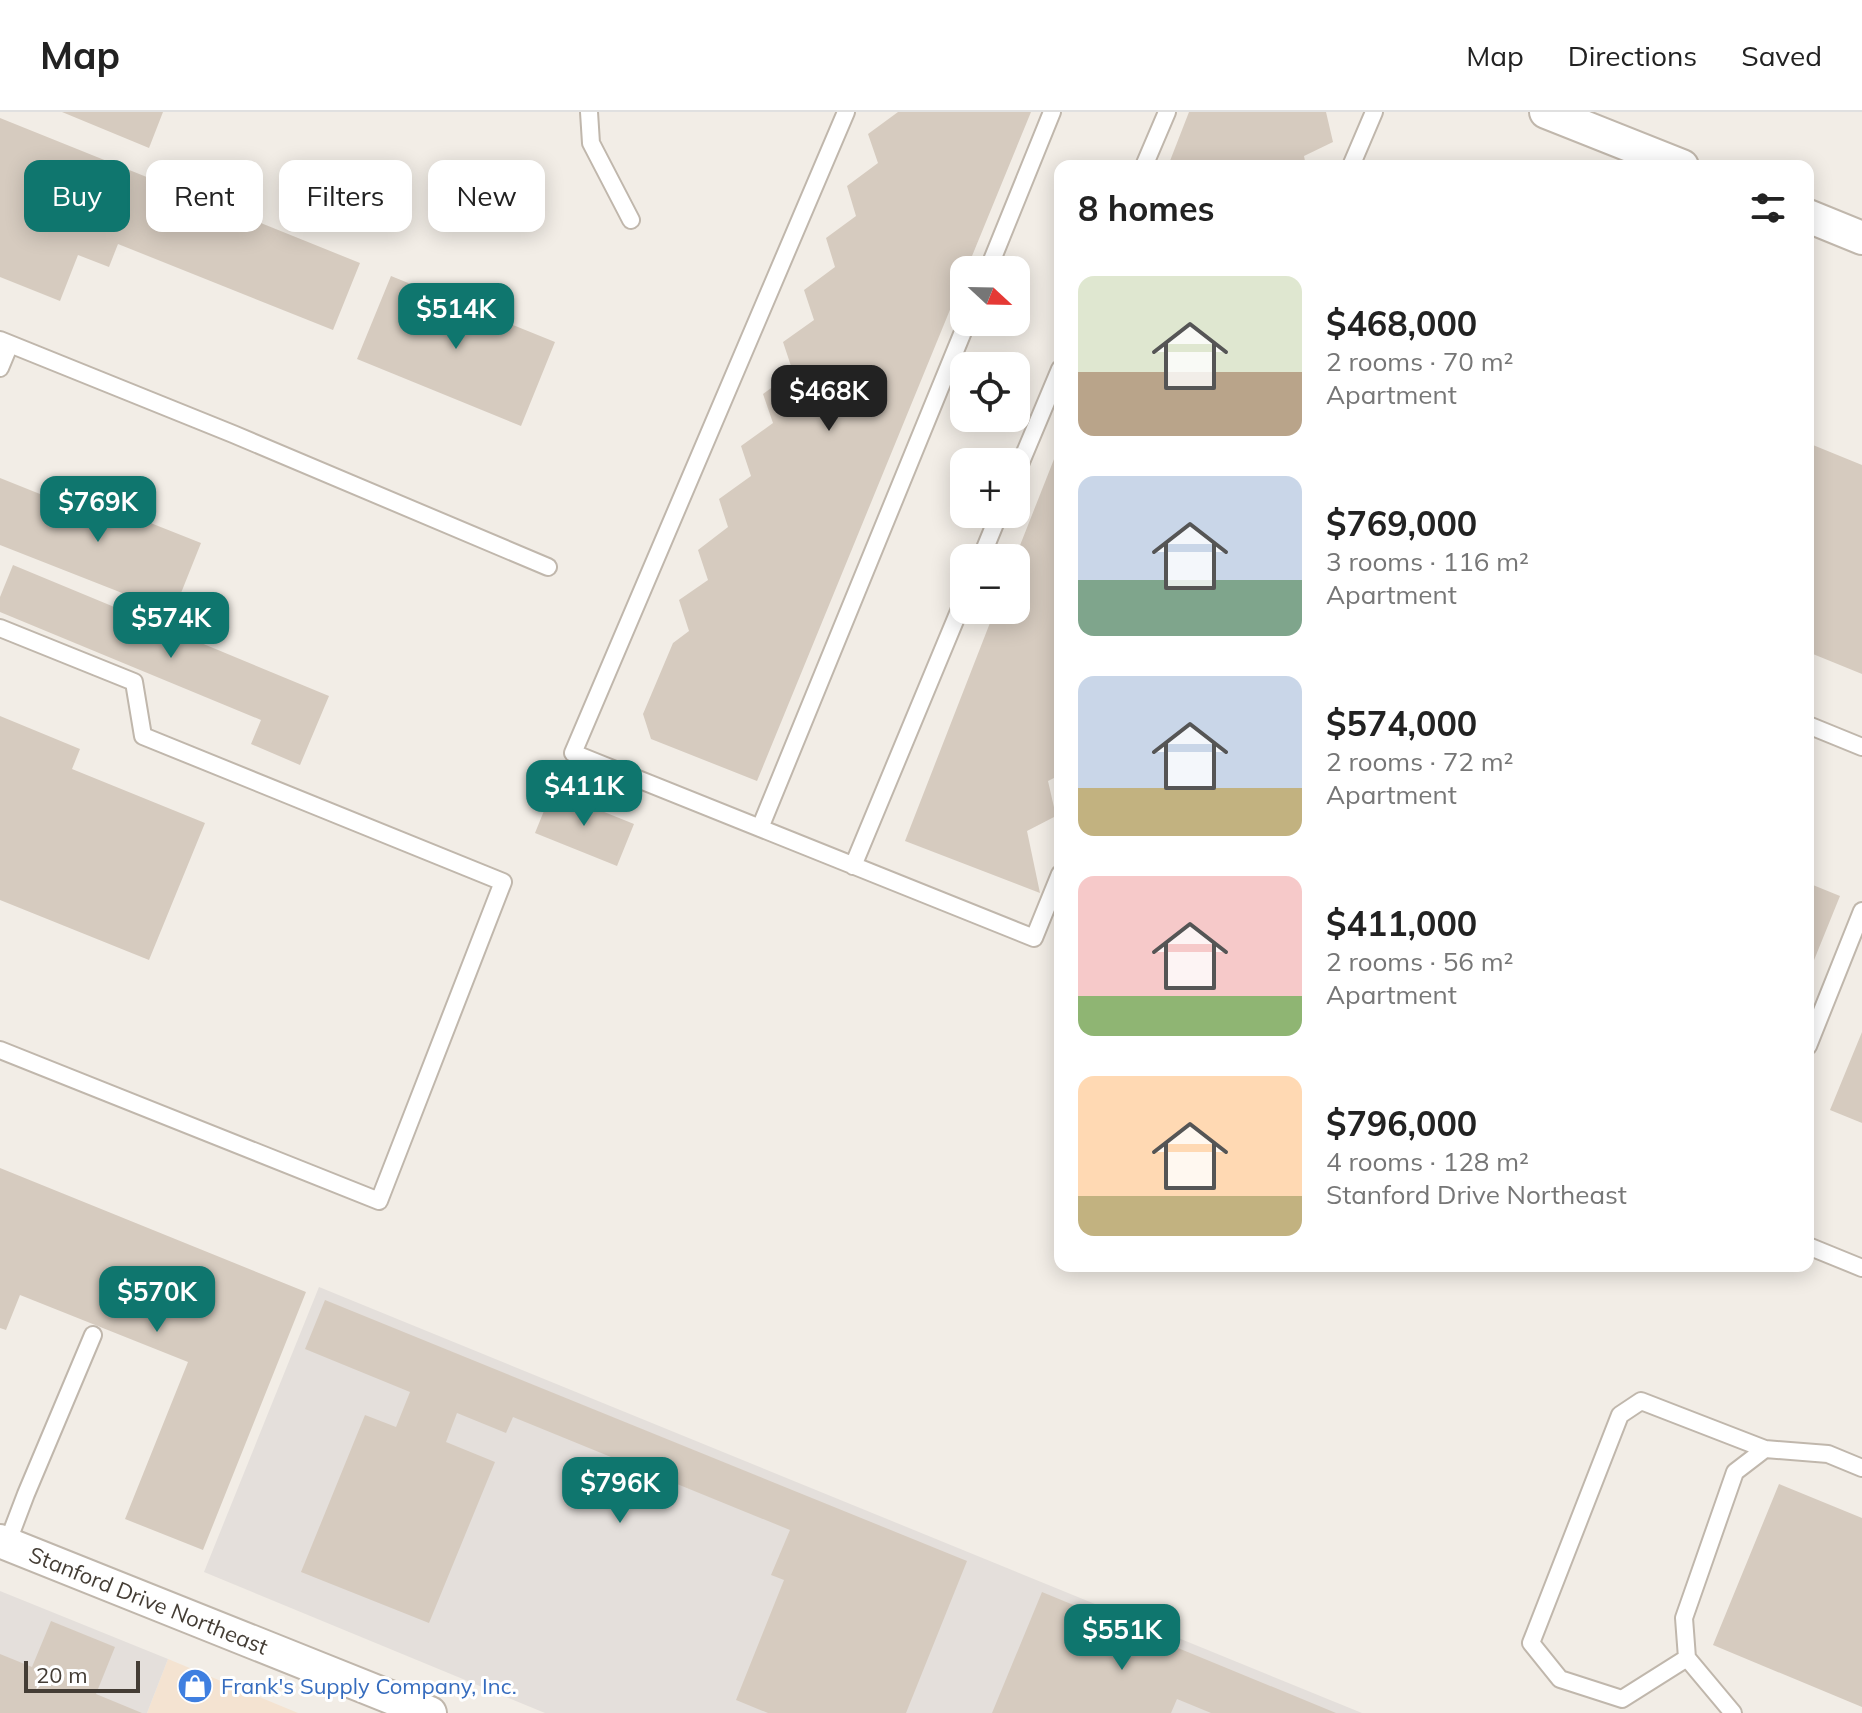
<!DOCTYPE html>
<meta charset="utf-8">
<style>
body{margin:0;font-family:Mulish,sans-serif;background:#f2f2f2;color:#222;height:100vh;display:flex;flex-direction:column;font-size:30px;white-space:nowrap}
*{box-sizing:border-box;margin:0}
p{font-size:26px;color:#767676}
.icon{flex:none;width:44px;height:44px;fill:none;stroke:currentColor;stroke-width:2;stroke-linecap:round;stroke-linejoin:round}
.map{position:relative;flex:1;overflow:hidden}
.details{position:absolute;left:1054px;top:48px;width:760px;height:1112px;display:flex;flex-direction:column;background:#fff;border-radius:16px;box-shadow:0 4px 20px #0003}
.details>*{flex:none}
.top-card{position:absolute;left:24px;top:48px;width:760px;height:72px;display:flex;gap:16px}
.needle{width:52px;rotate:112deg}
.controls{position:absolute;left:950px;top:144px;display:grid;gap:16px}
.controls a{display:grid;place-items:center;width:80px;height:80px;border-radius:16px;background:#fff;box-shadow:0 4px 20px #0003;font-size:40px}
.scale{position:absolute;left:24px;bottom:20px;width:116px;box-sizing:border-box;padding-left:8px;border:4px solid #443d35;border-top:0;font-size:22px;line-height:28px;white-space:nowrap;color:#443d35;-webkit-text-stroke:6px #fff;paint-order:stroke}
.price{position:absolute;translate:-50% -68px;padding:0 18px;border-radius:16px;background:#0f766e;color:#fff;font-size:26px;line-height:52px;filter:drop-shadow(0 2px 4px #0008)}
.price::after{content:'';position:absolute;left:50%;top:48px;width:24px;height:18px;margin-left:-12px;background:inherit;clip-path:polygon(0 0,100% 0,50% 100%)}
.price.on{background:#222;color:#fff}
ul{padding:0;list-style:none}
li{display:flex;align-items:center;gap:24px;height:200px;padding:0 24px}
li span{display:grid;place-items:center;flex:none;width:224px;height:160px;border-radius:16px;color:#555}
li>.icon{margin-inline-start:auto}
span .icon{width:96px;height:96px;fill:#fffc;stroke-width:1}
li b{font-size:34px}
h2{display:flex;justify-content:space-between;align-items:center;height:96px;padding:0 24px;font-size:34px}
.chip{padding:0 28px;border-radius:16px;background:#fff;box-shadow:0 4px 20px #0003;font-size:28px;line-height:72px}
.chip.on{background:#0f766e;color:#fff}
header{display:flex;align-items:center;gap:48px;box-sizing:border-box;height:112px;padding:0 40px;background:#fff;border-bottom:2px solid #e0e0e0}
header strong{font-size:38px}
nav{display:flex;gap:44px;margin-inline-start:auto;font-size:28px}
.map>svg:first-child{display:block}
</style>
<header>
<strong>Map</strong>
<nav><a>Map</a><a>Directions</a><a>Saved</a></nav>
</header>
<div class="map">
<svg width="1862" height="1601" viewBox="0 0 1862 1601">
<rect width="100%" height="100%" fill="#f2ede6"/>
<path fill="#f4e3d1" d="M 168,1547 L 298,1601 L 147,1601 Z"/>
<path fill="#e4dfdb" d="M 319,1175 L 1362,1601 L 545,1601 L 204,1460 Z
M 0,1479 L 168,1547 L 147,1601 L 0,1601 Z"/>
<path fill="#d6cbbf" d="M 62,0 L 163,0 L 149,36 Z
M 898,0 L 1031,0 L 757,669 L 651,627 L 643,602 L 673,531 L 689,519 L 679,488 L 708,468 L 698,438 L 728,415 L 719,387 L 751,364 L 741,334 L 773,311 L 763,282 L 793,260 L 783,230 L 814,208 L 804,178 L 835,155 L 826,126 L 856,104 L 847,74 L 878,51 L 868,22 Z
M 1189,0 L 1326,0 L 1333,30 L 1304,44 L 1306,54 L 1168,54 Z
M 0,6 L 360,151 L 333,218 L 118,132 L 109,155 L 78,143 L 60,189 L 0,165 Z
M 391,164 L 555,230 L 521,314 L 357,247 Z
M 1808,331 L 1862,353 L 1862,562 L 1808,540 Z
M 1060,332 L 1060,663 L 1048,669 L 1056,704 L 1027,719 L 1040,781 L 905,729 L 995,498 L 1016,498 L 1015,446 Z
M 0,366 L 70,394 L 75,381 L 201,431 L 173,501 L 0,433 Z
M 13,453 L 329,584 L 300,653 L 251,632 L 261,608 L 0,500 L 0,485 Z
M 0,604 L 80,637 L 72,657 L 205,711 L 149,848 L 0,788 Z
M 552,679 L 634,712 L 617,754 L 535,721 Z
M 1808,771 L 1840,784 L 1808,863 Z
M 1862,920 L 1862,1011 L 1830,998 Z
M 0,1056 L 306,1180 L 203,1438 L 125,1407 L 188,1250 L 20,1183 L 6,1218 L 0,1216 Z
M 325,1188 L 967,1449 L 906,1601 L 768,1601 L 736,1588 L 784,1468 L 771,1463 L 790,1418 L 513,1305 L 506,1321 L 457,1301 L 446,1330 L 495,1350 L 429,1511 L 301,1460 L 365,1303 L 396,1315 L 410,1280 L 305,1237 Z
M 1779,1372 L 1862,1406 L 1862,1595 L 1713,1533 Z
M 1042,1480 L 1336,1601 L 1211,1601 L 1177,1587 L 1171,1601 L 992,1601 Z
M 51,1509 L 115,1535 L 96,1582 L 142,1601 L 0,1601 L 0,1542 L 32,1555 Z"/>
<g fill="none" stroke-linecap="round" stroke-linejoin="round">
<defs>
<path id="service" d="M 589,0 L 591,31 L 631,108
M 846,0 L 573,641 L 1034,826 L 1060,762
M 1144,54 L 1167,0
M 1351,54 L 1374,0
M 988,158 L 1052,0
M 0,228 L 233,322 L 548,455
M 0,256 L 10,232
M 1016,362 L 1060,257
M 981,446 L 999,402
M 0,516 L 134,570 L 143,624 L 503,770 L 379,1089 L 0,938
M 1808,613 L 1862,635
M 760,716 L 967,210
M 853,754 L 964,487
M 1808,934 L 1862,799
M 1808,1134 L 1862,1156
M 7,1432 L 26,1382 L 93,1223
M 1687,1546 L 1622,1587 L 1560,1567 L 1531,1531 L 1620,1303 L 1641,1289 L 1765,1337
M 1733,1601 L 1687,1546 L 1684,1506 L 1735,1360 L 1765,1337 L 1828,1342 L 1862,1356"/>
<g id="minor">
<path d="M 1546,0 L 1682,54"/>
<path d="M 1808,104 L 1862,126"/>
<path id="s1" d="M 0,1429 L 430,1601"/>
</g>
</defs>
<use href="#service" stroke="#c0b7ac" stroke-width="20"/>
<use href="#minor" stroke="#c0b7ac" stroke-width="36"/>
<use href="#service" stroke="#fff" stroke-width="16"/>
<use href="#minor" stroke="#fff" stroke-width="32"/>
</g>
<defs>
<symbol id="shop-disc" viewBox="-11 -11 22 22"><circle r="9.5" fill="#3f7fe0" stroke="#fff"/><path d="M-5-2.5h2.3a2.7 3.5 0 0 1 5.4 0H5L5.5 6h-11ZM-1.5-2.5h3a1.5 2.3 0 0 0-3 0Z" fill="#fff"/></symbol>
</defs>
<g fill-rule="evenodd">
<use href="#shop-disc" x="175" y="1554" width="40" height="40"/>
</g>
<g text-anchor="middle" stroke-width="6" stroke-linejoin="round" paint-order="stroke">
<g font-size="22" fill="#443d35" stroke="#fff">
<text dy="8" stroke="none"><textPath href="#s1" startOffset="160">Stanford Drive Northeast</textPath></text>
</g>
<g font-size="22" fill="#366cbe" stroke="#fff" text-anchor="start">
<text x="221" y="1582">Frank's Supply Company, Inc.</text>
</g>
</g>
</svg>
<div class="controls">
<a><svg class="needle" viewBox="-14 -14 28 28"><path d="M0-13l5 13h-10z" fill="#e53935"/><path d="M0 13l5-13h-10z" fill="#767676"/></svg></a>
<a><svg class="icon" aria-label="locate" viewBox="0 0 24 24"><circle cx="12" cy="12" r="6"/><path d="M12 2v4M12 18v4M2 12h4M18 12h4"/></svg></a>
<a>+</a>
<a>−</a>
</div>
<div class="scale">20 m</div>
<b class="price" style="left:456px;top:239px">$514K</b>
<b class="price on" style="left:829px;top:321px">$468K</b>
<b class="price" style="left:98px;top:432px">$769K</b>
<b class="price" style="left:171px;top:548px">$574K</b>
<b class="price" style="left:584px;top:716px">$411K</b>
<b class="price" style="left:157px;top:1222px">$570K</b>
<b class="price" style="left:620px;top:1413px">$796K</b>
<b class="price" style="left:1122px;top:1560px">$551K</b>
<div class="top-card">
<a class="chip on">Buy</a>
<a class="chip">Rent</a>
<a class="chip">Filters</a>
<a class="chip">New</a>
</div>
<section class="details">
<h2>8 homes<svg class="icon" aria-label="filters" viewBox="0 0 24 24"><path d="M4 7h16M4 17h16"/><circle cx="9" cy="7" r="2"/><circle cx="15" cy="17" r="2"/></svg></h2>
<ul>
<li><span style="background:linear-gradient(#dfe7d0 60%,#b9a48a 0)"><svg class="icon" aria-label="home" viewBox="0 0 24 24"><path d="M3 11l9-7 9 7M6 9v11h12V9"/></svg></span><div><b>$468,000</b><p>2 rooms · 70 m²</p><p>Apartment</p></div></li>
<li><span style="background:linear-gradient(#c9d6e8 65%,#7fa58c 0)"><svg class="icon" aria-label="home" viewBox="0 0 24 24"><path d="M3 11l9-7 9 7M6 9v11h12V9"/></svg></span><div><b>$769,000</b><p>3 rooms · 116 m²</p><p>Apartment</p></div></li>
<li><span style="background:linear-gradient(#c9d6e8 70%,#c2b280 0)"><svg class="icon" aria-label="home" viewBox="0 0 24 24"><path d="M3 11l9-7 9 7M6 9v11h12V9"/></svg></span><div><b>$574,000</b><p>2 rooms · 72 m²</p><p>Apartment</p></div></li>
<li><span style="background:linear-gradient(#f6c9c9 75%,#8fb573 0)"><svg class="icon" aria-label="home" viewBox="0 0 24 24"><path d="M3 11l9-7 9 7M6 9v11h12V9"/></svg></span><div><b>$411,000</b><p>2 rooms · 56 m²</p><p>Apartment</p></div></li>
<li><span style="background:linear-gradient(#ffd9b3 75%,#c2b280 0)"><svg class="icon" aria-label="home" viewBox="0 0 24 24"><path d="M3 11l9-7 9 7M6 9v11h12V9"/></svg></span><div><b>$796,000</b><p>4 rooms · 128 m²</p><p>Stanford Drive Northeast</p></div></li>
</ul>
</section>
</div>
